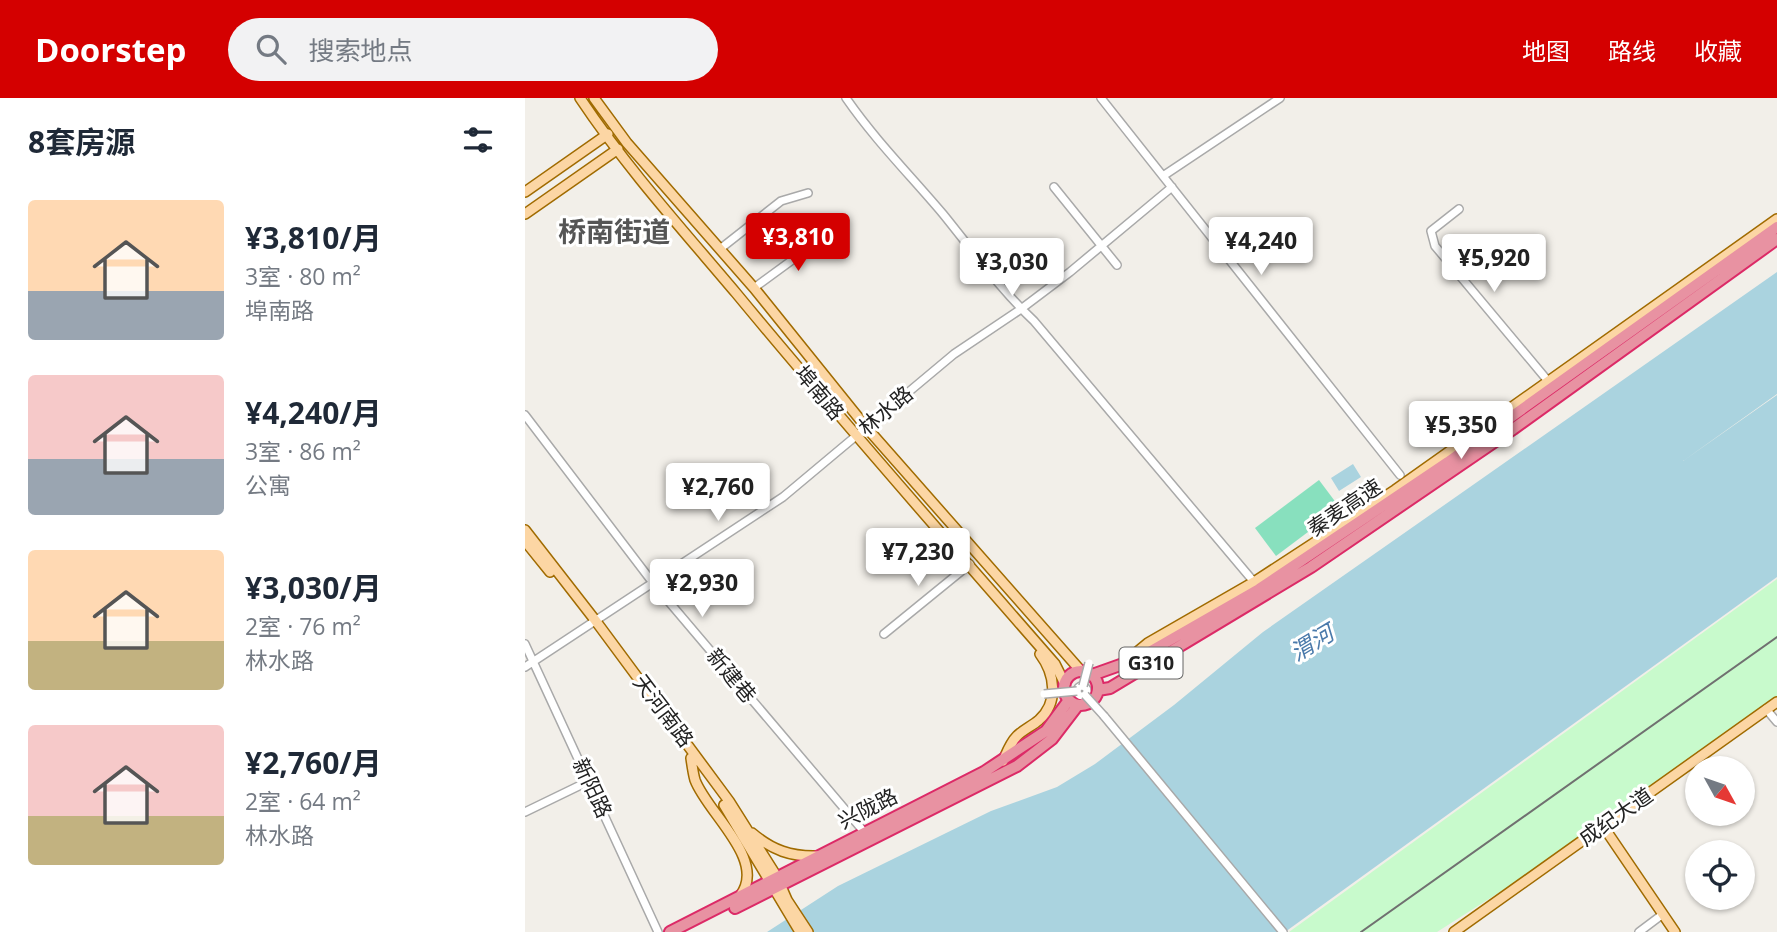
<!DOCTYPE html>
<html lang="zh">
<meta charset="utf-8">
<style>
body{margin:0;font-family:"Open Sans","Noto Sans SC",sans-serif;background:#f2f2f3;color:#1f2937;height:100vh;display:flex;flex-direction:column;font-size:26px;white-space:nowrap}
*{box-sizing:border-box;margin:0}
p{font-size:23px;color:#747a83}
.icon{flex:none;width:38px;height:38px;fill:none;stroke:currentColor;stroke-width:2;stroke-linecap:round;stroke-linejoin:round}
.map{position:relative;flex:1;overflow:hidden}
.side{display:flex;flex-direction:column;background:#fff;width:525px}
.side>*{flex:none}
.needle{width:46px;rotate:130deg}
.tools{position:absolute;left:1160px;top:658px;display:grid;gap:14px}
.tools a{display:grid;place-items:center;width:70px;height:70px;border-radius:50%;background:#fff;box-shadow:0 2px 5px #0004;font-size:35px}
.price{position:absolute;translate:-50% -60px;padding:0 16px;border-radius:7px;background:#fff;color:#222;font-size:23px;line-height:46px;filter:drop-shadow(0 2px 4px #0008)}
.price::after{content:'';position:absolute;left:50%;top:42px;width:21px;height:16px;margin-left:-10px;background:inherit;clip-path:polygon(0 0,100% 0,50% 100%)}
.price.selected{background:#d40000;color:#fff}
ul{padding:0;list-style:none}
li{display:flex;align-items:center;gap:21px;height:175px;padding:0 28px}
li span{display:grid;place-items:center;flex:none;width:196px;height:140px;border-radius:7px;color:#555}
li>.icon{margin-inline-start:auto}
span .icon{width:84px;height:84px;fill:#fffc;stroke-width:1}
li b{font-size:30px}
h2{display:flex;justify-content:space-between;align-items:center;height:84px;padding:0 28px;font-size:30px}
header{display:flex;align-items:center;gap:42px;box-sizing:border-box;height:98px;padding:0 35px;background:#d40000;color:#fff}
header strong{font-size:33px}
nav{display:flex;gap:38px;margin-inline-start:auto;font-size:24px}
.search{width:490px;height:63px;background:#f2f2f3;display:flex;align-items:center;gap:18px;box-sizing:border-box;padding:0 24px;border-radius:38px;color:#747a83;font-size:26px}
main{display:flex;flex:1;min-height:0}
.map>svg:first-child{display:block}
</style>
<header>
<strong>Doorstep</strong>
<div class="search"><svg class="icon" aria-label="search" viewBox="0 0 24 24"><circle cx="10" cy="10" r="6"/><path d="M15 15l6 6"/></svg>搜索地点</div>
<nav><a>地图</a><a>路线</a><a>收藏</a></nav>
</header>
<main>
<section class="side">
<h2>8套房源<svg class="icon" aria-label="filters" viewBox="0 0 24 24"><path d="M4 7h16M4 17h16"/><circle cx="9" cy="7" r="2"/><circle cx="15" cy="17" r="2"/></svg></h2>
<ul>
<li><span style="background:linear-gradient(#ffd9b3 65%,#9aa5b1 0)"><svg class="icon" aria-label="home" viewBox="0 0 24 24"><path d="M3 11l9-7 9 7M6 9v11h12V9"/></svg></span><div><b>¥3,810/月</b><p>3室 · 80 m²</p><p>埠南路</p></div></li>
<li><span style="background:linear-gradient(#f6c9c9 60%,#9aa5b1 0)"><svg class="icon" aria-label="home" viewBox="0 0 24 24"><path d="M3 11l9-7 9 7M6 9v11h12V9"/></svg></span><div><b>¥4,240/月</b><p>3室 · 86 m²</p><p>公寓</p></div></li>
<li><span style="background:linear-gradient(#ffd9b3 65%,#c2b280 0)"><svg class="icon" aria-label="home" viewBox="0 0 24 24"><path d="M3 11l9-7 9 7M6 9v11h12V9"/></svg></span><div><b>¥3,030/月</b><p>2室 · 76 m²</p><p>林水路</p></div></li>
<li><span style="background:linear-gradient(#f6c9c9 65%,#c2b280 0)"><svg class="icon" aria-label="home" viewBox="0 0 24 24"><path d="M3 11l9-7 9 7M6 9v11h12V9"/></svg></span><div><b>¥2,760/月</b><p>2室 · 64 m²</p><p>林水路</p></div></li>
</ul>
</section>
<div class="map">
<svg width="1252" height="834" viewBox="0 0 1252 834">
<rect width="100%" height="100%" fill="#f2efe9"/>
<path fill="#c8facc" d="M 1252,481 L 1252,601 L 1078,728 L 912,834 L 764,834 Z"/>
<path fill="#88e0be" d="M 794,382 L 815,410 L 751,458 L 730,430 Z"/>
<path fill="#aad3df" d="M 1252,174 L 1252,296 L 1158,363 L 1252,297 L 1252,479 L 760,834 L 242,834 L 313,788 L 466,713 L 532,689 L 570,666 L 649,607 L 738,534 Z
M 828,366 L 836,379 L 814,393 L 806,380 Z"/>
<g fill="none" stroke-linecap="round" stroke-linejoin="round">
<defs>
<path id="minor" d="M 321,0 C 350,42 386,78 418,116 C 448,153 475,191 509,223 L 729,484
M 576,0 L 875,377
M 638,78 L 755,0
M 529,89 L 592,167
M 934,111 L 906,133 L 910,148 L 1023,283
M 195,151 L 256,103 L 283,95
M 229,190 L 300,138
M 0,317 L 128,485 L 340,735
M 359,536 L 445,466
M 0,546 L 133,834
M 0,569 L 258,399 L 429,256 L 496,211 L 545,174 L 647,89
M552 593a5 5 0 1 1 10 0a5 5 0 1 1-10 0Z
M 1241,611 L 1252,624
M 579,618 L 758,834
M 0,714 L 64,683
M 1114,834 L 1138,816"/>
<path id="major" d="M 55,0 C 101,69 157,131 211,195 C 315,321 423,443 530,566 L 540,586
M 69,0 L 102,45 L 229,190 L 341,329 L 556,573
M 0,94 L 83,36
M 0,116 L 93,51
M 0,432 L 70,522 L 204,703 L 252,779 L 262,802 L 283,834
M 0,443 L 25,474
M 600,564 L 623,545 L 729,484 L 870,392 L 1252,121
M 166,660 C 167,667 168,675 170,682 C 182,715 243,762 215,798
M 478,663 C 482,654 485,645 492,638 C 498,632 507,628 514,622 C 534,604 530,576 515,556
M 199,707 L 275,834
M 1078,728 L 1150,834
M 227,735 C 247,752 266,759 293,758
M 929,834 L 1252,604"/>
<path id="highway" d="M539 590a17 17 0 1 1 34 0a17 17 0 1 1-34 0Z
M 567,577 L 612,561 L 734,491 L 923,364 L 1252,129
M 573,592 L 585,590 L 786,469 L 988,331 L 1252,141
M 210,810 L 492,668 L 527,641 L 553,607
M 145,834 L 459,674 L 521,633 L 544,602"/>
</defs>
<use href="#minor" stroke="#a9a9a9" stroke-width="10"/>
<use href="#major" stroke="#a06b00" stroke-width="12"/>
<use href="#highway" stroke="#dc2a67" stroke-width="14"/>
<use href="#minor" stroke="#fff" stroke-width="7"/>
<use href="#major" stroke="#fcd6a4" stroke-width="9"/>
<use href="#highway" stroke="#e892a2" stroke-width="10"/>
<path stroke="#707070" stroke-width="2" d="M 836,834 L 1252,539"/>
<defs>
<path id="minor-bridge" d="M 558,588 L 564,565
M 519,596 L 552,593
M 560,597 L 579,618"/>
</defs>
<use href="#minor-bridge" stroke="#a9a9a9" stroke-width="10" stroke-linecap="butt"/>
<use href="#minor-bridge" stroke="#fff" stroke-width="7"/>
</g>
<g text-anchor="middle" stroke-width="6" stroke-linejoin="round" paint-order="stroke">
<rect fill="#fff" stroke="#646464" stroke-width="2" x="594.5" y="549.5" width="63" height="31" rx="5"/>
<g font-size="19" font-weight="bold" fill="#222">
<text x="626" y="572">G310</text>
</g>
<g font-size="21" fill="#222" stroke="#fff">
<text transform="translate(294 295) rotate(50)" y="7">埠南路</text>
<text transform="translate(361 313) rotate(-40)" y="7">林水路</text>
<text transform="translate(820 410) rotate(-34)" y="7">秦麦高速</text>
<text transform="translate(206 578) rotate(50)" y="7">新建巷</text>
<text transform="translate(138 613) rotate(53)" y="7">天河南路</text>
<text transform="translate(67 690) rotate(65)" y="7">新阳路</text>
<text transform="translate(343 711) rotate(-27)" y="7">兴陇路</text>
<text transform="translate(1091 719) rotate(-35)" y="7">成纪大道</text>
</g>
<g font-size="23" font-style="italic" fill="#4a7aab" stroke="#fff">
<text transform="translate(787 545) rotate(-31)" y="8">渭河</text>
</g>
<g font-size="28" font-weight="bold" fill="#555" stroke="#fff">
<text x="89" y="144">桥南街道</text>
</g>
</g>
</svg>
<div class="tools">
<a><svg class="needle" viewBox="-14 -14 28 28"><path d="M0-13l5 13h-10z" fill="#e53935"/><path d="M0 13l5-13h-10z" fill="#747a83"/></svg></a>
<a><svg class="icon" aria-label="locate" viewBox="0 0 24 24"><circle cx="12" cy="12" r="6"/><path d="M12 2v4M12 18v4M2 12h4M18 12h4"/></svg></a>
</div>
<b class="price selected" style="left:273px;top:175px">¥3,810</b>
<b class="price" style="left:736px;top:179px">¥4,240</b>
<b class="price" style="left:969px;top:196px">¥5,920</b>
<b class="price" style="left:487px;top:200px">¥3,030</b>
<b class="price" style="left:936px;top:363px">¥5,350</b>
<b class="price" style="left:193px;top:425px">¥2,760</b>
<b class="price" style="left:393px;top:490px">¥7,230</b>
<b class="price" style="left:177px;top:521px">¥2,930</b>
</div>
</main>
